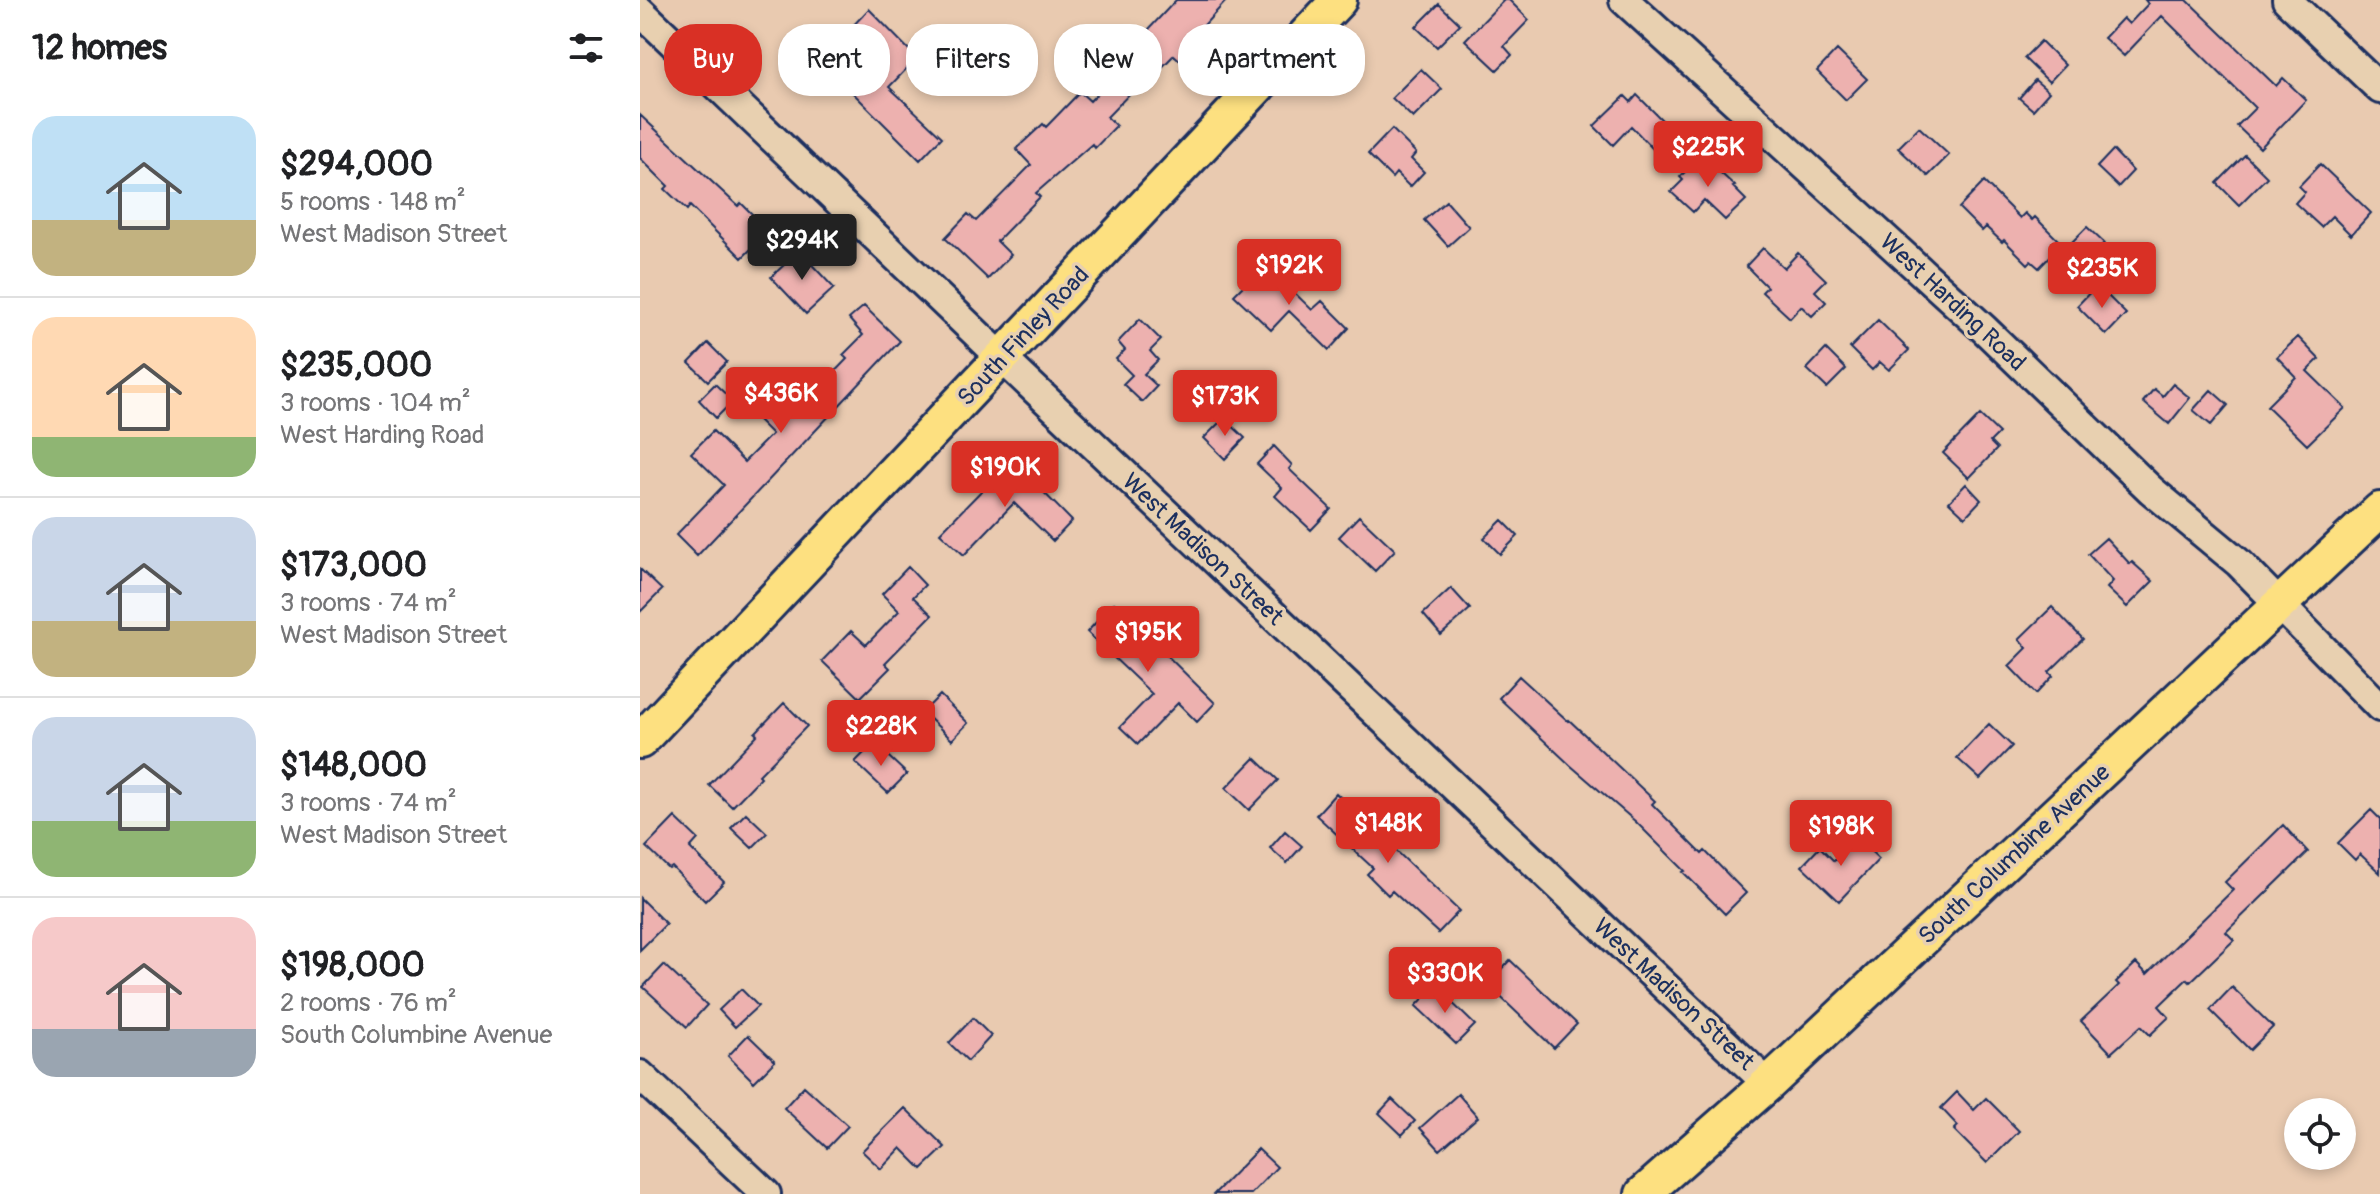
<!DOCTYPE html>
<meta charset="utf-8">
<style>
body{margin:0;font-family:Pangolin,sans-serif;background:#f6f6f6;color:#202124;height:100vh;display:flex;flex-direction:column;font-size:30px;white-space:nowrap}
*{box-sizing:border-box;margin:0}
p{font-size:26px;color:#757577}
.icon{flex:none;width:44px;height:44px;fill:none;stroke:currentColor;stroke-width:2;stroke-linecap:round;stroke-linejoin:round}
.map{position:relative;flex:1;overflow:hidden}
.panel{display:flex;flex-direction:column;background:#fff;width:640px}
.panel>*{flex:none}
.hud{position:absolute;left:24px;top:24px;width:760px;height:72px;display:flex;gap:16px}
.controls{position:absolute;left:1644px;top:1098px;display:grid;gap:16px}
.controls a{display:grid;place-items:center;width:72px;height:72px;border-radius:50%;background:#fff;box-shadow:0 4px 12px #0003;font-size:40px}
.price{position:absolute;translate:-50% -68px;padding:0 18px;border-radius:8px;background:#d93025;color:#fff;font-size:26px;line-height:52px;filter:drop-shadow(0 2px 4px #0008)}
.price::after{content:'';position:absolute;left:50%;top:48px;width:24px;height:18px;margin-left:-12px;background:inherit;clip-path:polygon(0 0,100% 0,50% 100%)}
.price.active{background:#222;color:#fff}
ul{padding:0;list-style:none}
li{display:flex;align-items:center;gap:24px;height:200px;padding:0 32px}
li+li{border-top:2px solid #e0e0e0}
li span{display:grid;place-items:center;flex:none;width:224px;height:160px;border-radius:24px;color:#555}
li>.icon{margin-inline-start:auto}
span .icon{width:96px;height:96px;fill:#fffc;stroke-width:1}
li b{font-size:34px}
h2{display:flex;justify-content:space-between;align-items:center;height:96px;padding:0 32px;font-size:34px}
.tag{padding:0 28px;border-radius:32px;background:#fff;box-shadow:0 4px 12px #0003;font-size:28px;line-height:72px}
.tag.active{background:#d93025;color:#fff}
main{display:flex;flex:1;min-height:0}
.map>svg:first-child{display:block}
</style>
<main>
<section class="panel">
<h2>12 homes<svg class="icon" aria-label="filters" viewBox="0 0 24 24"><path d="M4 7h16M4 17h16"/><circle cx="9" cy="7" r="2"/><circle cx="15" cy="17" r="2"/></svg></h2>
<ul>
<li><span style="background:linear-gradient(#bfe0f5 65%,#c2b280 0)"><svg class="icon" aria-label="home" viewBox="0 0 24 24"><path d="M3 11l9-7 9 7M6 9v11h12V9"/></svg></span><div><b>$294,000</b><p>5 rooms · 148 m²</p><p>West Madison Street</p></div></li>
<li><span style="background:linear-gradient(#ffd9b3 75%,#8fb573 0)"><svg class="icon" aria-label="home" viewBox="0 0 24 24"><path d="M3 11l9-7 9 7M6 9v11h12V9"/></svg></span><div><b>$235,000</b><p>3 rooms · 104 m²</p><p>West Harding Road</p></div></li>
<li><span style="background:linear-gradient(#c9d6e8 65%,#c2b280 0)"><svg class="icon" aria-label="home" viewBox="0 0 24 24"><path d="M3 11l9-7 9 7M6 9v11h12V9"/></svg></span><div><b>$173,000</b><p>3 rooms · 74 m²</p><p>West Madison Street</p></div></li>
<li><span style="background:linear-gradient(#c9d6e8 65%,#8fb573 0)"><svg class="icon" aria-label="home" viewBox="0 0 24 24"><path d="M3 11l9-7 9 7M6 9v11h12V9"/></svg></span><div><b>$148,000</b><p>3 rooms · 74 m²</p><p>West Madison Street</p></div></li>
<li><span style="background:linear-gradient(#f6c9c9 70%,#9aa5b1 0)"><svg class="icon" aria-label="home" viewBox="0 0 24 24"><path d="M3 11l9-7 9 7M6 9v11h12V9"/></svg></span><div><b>$198,000</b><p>2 rooms · 76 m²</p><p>South Columbine Avenue</p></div></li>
</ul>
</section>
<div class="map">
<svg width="1740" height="1194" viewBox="0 0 1740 1194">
<rect width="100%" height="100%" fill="#e9cab0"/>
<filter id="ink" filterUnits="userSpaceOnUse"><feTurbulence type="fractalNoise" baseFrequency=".0125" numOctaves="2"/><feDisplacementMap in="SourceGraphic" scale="16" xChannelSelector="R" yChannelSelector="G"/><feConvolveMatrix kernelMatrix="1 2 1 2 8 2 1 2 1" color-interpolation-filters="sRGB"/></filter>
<g filter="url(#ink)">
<path fill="#edb1af" stroke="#1b2f5e" stroke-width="2" d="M 536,0 L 587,0 L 556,34 L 564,42 L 544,64 L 534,55 L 504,86 L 500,83 L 467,117 L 476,126 L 455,148 L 452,144 L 396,193 L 400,197 L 357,241 L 371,255 L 348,279 L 305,238 L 328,214 L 336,221 L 391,165 L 376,149 L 403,124 L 406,127 L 440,92 L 450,101 L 513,35 L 508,30 Z
M 864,0 L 869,0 L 889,20 L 864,46 L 872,55 L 857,70 L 825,40 Z
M 1505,0 L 1547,0 L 1636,86 L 1643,78 L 1666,100 L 1620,148 L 1597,126 L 1615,108 L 1522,16 L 1484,56 L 1464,38 L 1483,18 L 1489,24 L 1508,4 Z
M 799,4 L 820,24 L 797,47 L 776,27 Z
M 229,9 L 277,58 L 249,87 L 302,137 L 280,160 L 180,60 Z
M 1401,41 L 1425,65 L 1409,82 L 1384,58 Z
M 1197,50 L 1227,79 L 1206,100 L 1177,71 Z
M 781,69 L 802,89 L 773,118 L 752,98 Z
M 1395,80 L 1409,92 L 1393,110 L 1379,98 Z
M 997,95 L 1032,130 L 1013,149 L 991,126 L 973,145 L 954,126 L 985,96 L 991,102 Z
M 0,115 L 98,206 L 101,203 L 129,231 L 102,258 L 50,206 L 47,210 L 25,189 L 28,186 L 0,158 Z
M 1279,127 L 1309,155 L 1288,176 L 1258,148 Z
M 752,129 L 776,153 L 771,159 L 784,172 L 770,187 L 756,173 L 752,178 L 728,154 Z
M 1473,150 L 1493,171 L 1478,187 L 1457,167 Z
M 1061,155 L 1095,186 L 1093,187 L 1106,200 L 1085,220 L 1064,200 L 1053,212 L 1031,192 L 1043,180 L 1040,177 Z
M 1605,155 L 1627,177 L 1599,205 L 1577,183 Z
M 1680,164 L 1731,213 L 1711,235 L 1692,216 L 1681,227 L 1655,203 L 1665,192 L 1659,186 Z
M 1344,182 L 1380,218 L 1385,213 L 1392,220 L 1395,217 L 1422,244 L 1399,268 L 1391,261 L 1388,264 L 1364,240 L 1362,242 L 1346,227 L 1342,231 L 1319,208 Z
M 806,201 L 829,227 L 808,246 L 784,220 Z
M 1447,227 L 1464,243 L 1444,264 L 1427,247 Z
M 1123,248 L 1144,268 L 1158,253 L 1186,280 L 1175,291 L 1186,302 L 1172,316 L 1161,306 L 1150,318 L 1122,292 L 1127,287 L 1106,266 Z
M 159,251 L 194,288 L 166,314 L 131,277 Z
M 625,264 L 672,310 L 682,301 L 709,328 L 689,350 L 649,311 L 631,330 L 594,295 Z
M 1457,285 L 1486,314 L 1466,335 L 1437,306 Z
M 224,306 L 260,341 L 57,556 L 36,535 L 84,485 L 51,453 L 73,431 L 104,462 L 132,434 L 117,419 L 140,396 L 156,412 L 207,359 L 203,355 L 223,335 L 209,319 Z
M 500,319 L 521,340 L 510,351 L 518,360 L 504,374 L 517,386 L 502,402 L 483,384 L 492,375 L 476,359 L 485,350 L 478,342 Z
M 1238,320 L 1269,350 L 1249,370 L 1240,362 L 1232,370 L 1210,348 Z
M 1658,337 L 1679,359 L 1667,371 L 1705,408 L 1667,445 L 1627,406 L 1656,377 L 1637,357 Z
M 68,343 L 87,362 L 68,381 L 49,363 Z
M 1186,349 L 1206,369 L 1187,388 L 1167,369 Z
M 75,384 L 93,401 L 76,418 L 59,400 Z
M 1533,384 L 1550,398 L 1529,424 L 1503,402 L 1514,389 L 1523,396 Z
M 1571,390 L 1588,405 L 1571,425 L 1553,410 Z
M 1340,415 L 1359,433 L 1350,442 L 1357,449 L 1329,478 L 1303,453 Z
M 584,418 L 605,438 L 585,459 L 564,438 Z
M 634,446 L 652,465 L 649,469 L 691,509 L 671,530 L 635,496 L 642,488 L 617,464 Z
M 371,459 L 432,521 L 413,541 L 374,503 L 324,555 L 300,533 L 349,483 L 348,481 Z
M 1326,484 L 1341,500 L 1325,517 L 1309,502 Z
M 719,516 L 755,550 L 735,571 L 699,537 Z
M 862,520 L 878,536 L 860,554 L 844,538 Z
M 1466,538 L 1490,564 L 1492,562 L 1513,581 L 1487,607 L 1467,588 L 1473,581 L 1448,554 Z
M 268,567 L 285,585 L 273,597 L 292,615 L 245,663 L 250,668 L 220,698 L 182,661 L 211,631 L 226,645 L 259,611 L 242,594 Z
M 0,569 L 22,590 L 0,612 Z
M 811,588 L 830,609 L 801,635 L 783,614 Z
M 474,603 L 575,703 L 557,722 L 538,703 L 498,744 L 480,727 L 512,694 L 447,632 Z
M 1412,607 L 1443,639 L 1409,672 L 1413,676 L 1396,694 L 1369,666 L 1387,648 L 1379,639 Z
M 879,676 L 928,721 L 929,720 L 1015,801 L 1012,804 L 1062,854 L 1065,851 L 1106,893 L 1085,914 L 1043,872 L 1045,871 L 996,822 L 930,765 L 859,698 Z
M 300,695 L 328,723 L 312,740 L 283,712 Z
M 144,703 L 167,726 L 119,775 L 121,777 L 92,807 L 69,785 L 117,735 L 115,733 Z
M 1349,724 L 1372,746 L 1340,779 L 1317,758 Z
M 234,743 L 267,774 L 248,793 L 215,762 Z
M 615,758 L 638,780 L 609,810 L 586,788 Z
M 696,793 L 819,911 L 798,933 L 752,891 L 748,895 L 727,874 L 733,868 L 676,815 Z
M 1731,810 L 1740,819 L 1740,873 L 1720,854 L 1715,860 L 1698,843 Z
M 106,813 L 127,833 L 112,848 L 91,828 Z
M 35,817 L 58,839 L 50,848 L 84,882 L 65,901 L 32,867 L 29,869 L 6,847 Z
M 1643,825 L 1668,852 L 1586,932 L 1594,940 L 1550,982 L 1547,979 L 1519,1006 L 1529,1017 L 1510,1035 L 1501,1026 L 1471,1053 L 1441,1021 L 1479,985 L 1476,982 L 1496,963 L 1507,974 L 1593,890 L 1585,882 Z
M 645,831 L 662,846 L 647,863 L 630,848 Z
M 1217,838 L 1239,859 L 1199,901 L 1162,866 L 1180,847 L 1194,861 Z
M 0,898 L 26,924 L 0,950 Z
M 870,960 L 937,1024 L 914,1048 L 847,984 Z
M 24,965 L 67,1005 L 47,1027 L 3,987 Z
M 795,986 L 835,1025 L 816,1044 L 776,1006 Z
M 1592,987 L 1633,1027 L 1610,1050 L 1570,1010 Z
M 101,989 L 118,1006 L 95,1027 L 79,1010 Z
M 333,1018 L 351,1036 L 328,1061 L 309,1043 Z
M 108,1035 L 135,1061 L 114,1082 L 88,1056 Z
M 164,1086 L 208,1126 L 187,1148 L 144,1108 Z
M 1317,1092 L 1334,1110 L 1346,1098 L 1379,1131 L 1347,1163 L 1314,1130 L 1318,1126 L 1301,1108 Z
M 818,1094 L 838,1117 L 800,1150 L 780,1128 Z
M 752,1099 L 775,1121 L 762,1135 L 739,1113 Z
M 265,1108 L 305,1147 L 282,1169 L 261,1148 L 241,1169 L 222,1151 Z
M 618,1149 L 637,1167 L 611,1194 L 574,1194 Z"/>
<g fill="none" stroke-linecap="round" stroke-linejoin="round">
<defs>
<path id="minor" d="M 984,0 L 1343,328 L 1511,490 L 1599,563 L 1740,707
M 1647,0 L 1740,89
M 0,11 L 362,358 L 1128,1084
M 0,1075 L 126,1194"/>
<path id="major" d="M 0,741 L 699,0
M 1003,1194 L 1128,1084 L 1740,510"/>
</defs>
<use href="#minor" stroke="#1b2f5e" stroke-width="34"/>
<use href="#major" stroke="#1b2f5e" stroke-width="40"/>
<use href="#minor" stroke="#e8d0b0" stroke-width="28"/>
<use href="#major" stroke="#fde080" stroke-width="34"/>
</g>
</g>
<g text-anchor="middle" stroke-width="7" stroke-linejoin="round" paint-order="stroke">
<g font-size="24" fill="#1b2f5e" stroke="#e8d0b0">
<text transform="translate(1313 302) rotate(43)" y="8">West Harding Road</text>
<text transform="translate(383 336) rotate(-47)" y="8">South Finley Road</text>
<text transform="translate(563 549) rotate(43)" y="8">West Madison Street</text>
<text transform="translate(1374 854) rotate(-43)" y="8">South Columbine Avenue</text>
<text transform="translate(1034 994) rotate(43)" y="8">West Madison Street</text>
</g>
</g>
</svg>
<div class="controls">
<a><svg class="icon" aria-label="locate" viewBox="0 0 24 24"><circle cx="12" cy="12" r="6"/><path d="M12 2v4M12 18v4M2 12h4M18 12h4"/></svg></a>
</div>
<b class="price" style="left:1068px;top:189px">$225K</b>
<b class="price active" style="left:162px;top:282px">$294K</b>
<b class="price" style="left:649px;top:307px">$192K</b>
<b class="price" style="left:1462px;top:310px">$235K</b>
<b class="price" style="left:141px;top:435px">$436K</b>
<b class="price" style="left:585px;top:438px">$173K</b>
<b class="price" style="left:365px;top:509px">$190K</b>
<b class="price" style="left:508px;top:674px">$195K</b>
<b class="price" style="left:241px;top:768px">$228K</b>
<b class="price" style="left:748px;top:865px">$148K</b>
<b class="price" style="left:1201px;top:868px">$198K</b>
<b class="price" style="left:805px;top:1015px">$330K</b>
<div class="hud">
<a class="tag active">Buy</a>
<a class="tag">Rent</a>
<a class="tag">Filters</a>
<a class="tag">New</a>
<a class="tag">Apartment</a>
</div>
</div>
</main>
